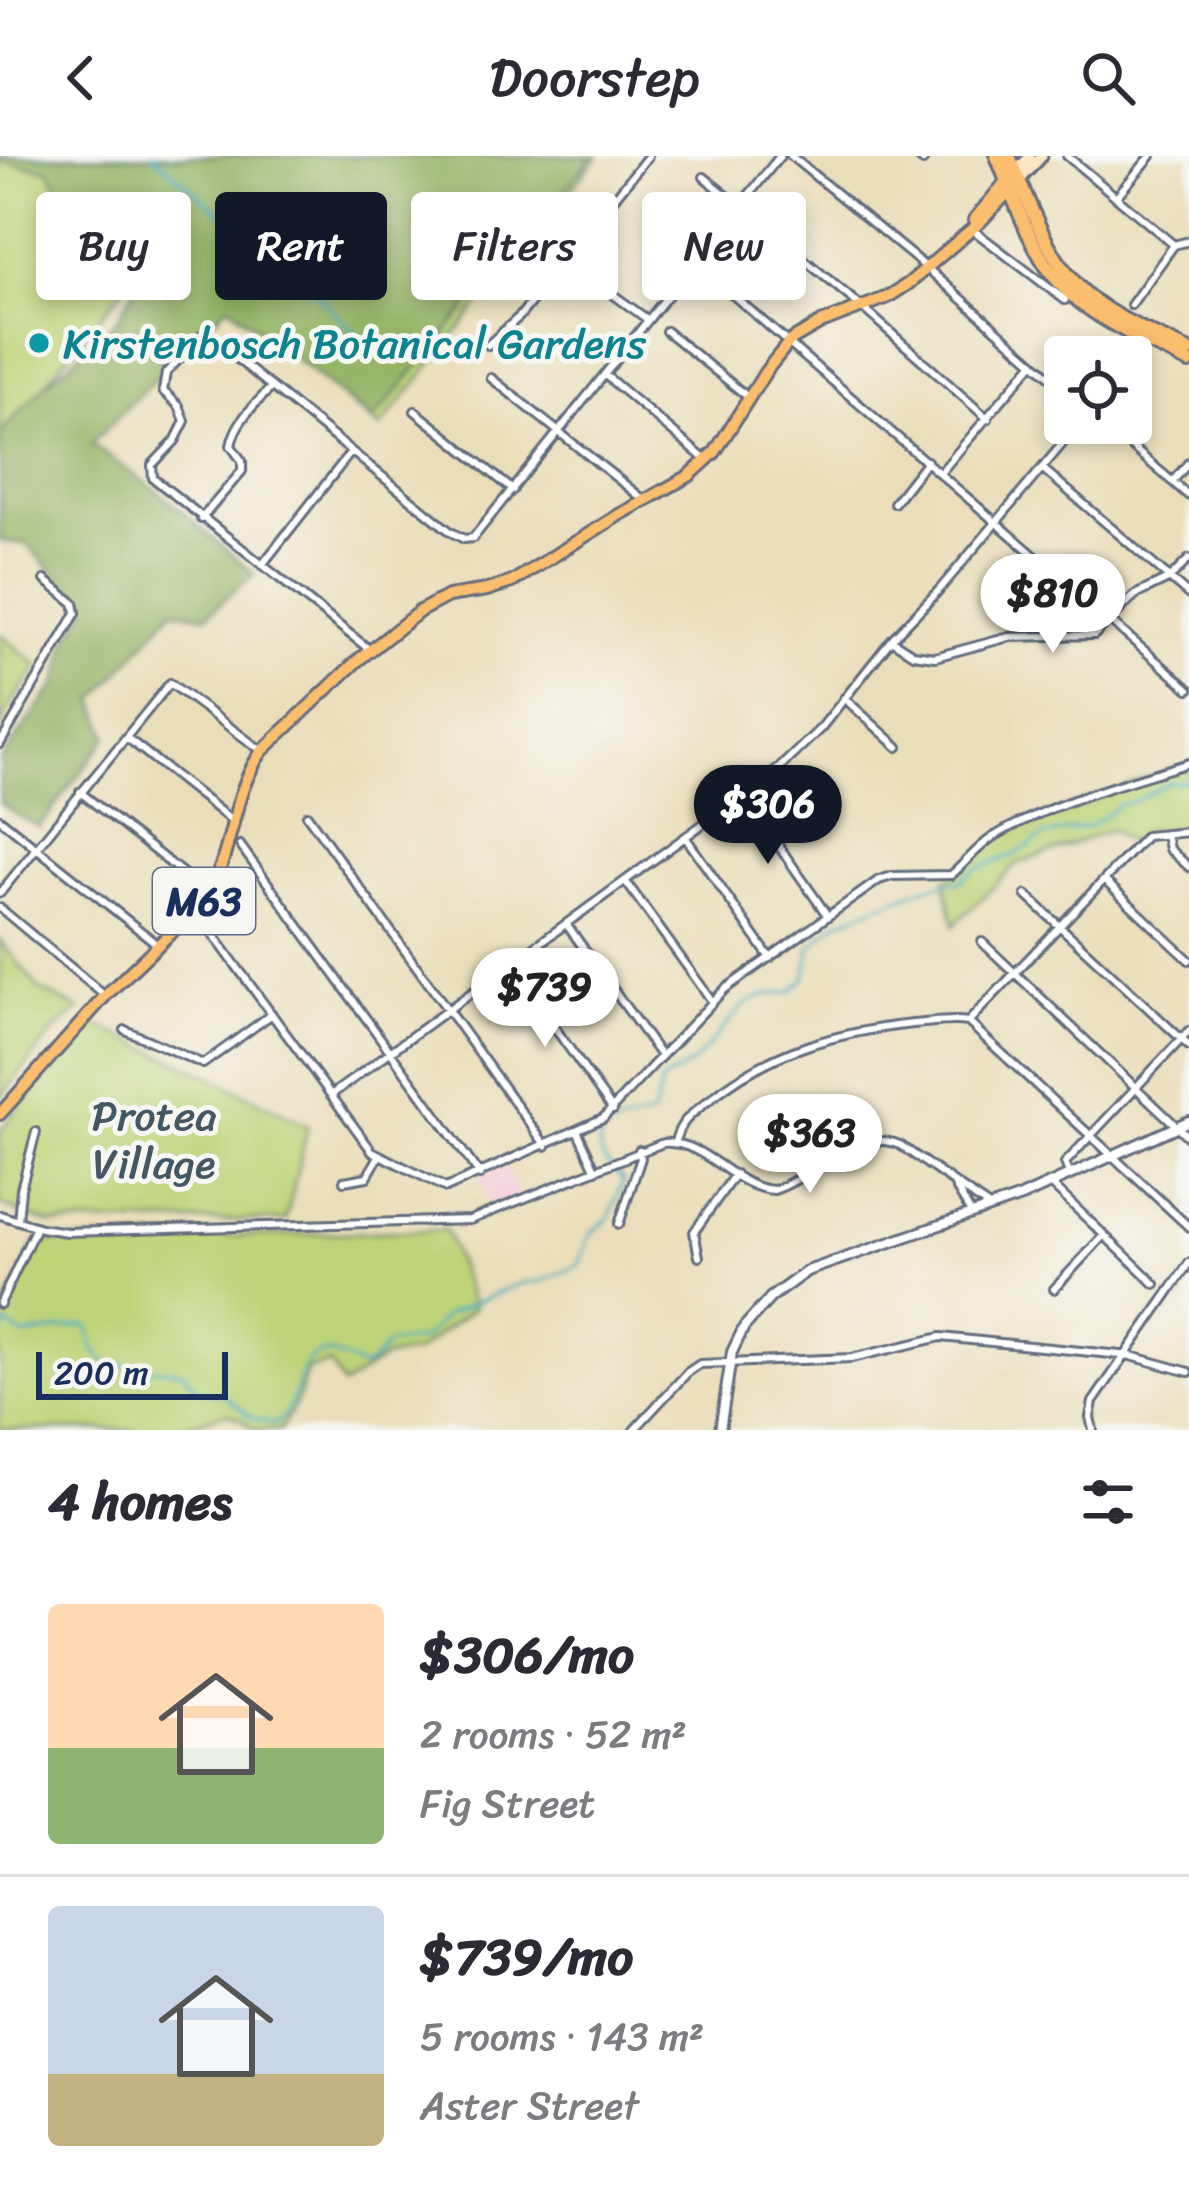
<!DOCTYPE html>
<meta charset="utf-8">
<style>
body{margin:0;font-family:Sriracha,sans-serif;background:#f2f2f3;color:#2b2b33;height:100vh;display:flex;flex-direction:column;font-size:45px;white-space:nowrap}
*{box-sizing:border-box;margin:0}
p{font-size:39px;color:#7c7c81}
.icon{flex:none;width:66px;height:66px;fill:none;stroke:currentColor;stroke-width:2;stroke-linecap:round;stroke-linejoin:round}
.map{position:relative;height:1274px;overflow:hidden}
.sheet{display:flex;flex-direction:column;background:#fff;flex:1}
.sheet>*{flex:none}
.hud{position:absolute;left:36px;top:36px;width:1119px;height:108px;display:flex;gap:24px}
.fabs{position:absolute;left:1044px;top:180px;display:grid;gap:24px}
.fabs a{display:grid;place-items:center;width:108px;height:108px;border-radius:12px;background:#fff;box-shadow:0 6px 18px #0003;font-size:60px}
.scale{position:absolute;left:36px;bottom:30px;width:192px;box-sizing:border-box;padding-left:12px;border:6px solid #1b2f5e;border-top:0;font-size:33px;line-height:42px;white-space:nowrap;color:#1b2f5e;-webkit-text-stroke:9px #f6f6f2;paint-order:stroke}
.price{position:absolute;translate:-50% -102px;padding:0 27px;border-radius:42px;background:#fff;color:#222;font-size:39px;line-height:78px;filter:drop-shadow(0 3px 6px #0008)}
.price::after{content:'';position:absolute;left:50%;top:72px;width:36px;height:27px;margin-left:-18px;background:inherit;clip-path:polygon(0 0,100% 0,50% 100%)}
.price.on{background:#111827;color:#fff}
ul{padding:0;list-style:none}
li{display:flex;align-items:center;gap:36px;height:300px;padding:0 48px}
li+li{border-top:3px solid #e1e1e2}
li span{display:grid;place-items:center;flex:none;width:336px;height:240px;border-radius:12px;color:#555}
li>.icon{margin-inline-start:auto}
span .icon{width:144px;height:144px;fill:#fffc;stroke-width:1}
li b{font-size:51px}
h2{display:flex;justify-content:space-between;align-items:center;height:144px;padding:0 48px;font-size:51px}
.tag{padding:0 42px;border-radius:12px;background:#fff;box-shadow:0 6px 18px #0003;font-size:42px;line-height:108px}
.tag.on{background:#111827;color:#fff}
header{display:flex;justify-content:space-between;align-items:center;height:156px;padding:0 48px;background:#fff;font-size:54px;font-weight:600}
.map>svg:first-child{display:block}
</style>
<header><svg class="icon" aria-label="back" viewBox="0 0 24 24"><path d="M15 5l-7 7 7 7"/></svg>Doorstep<svg class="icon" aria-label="search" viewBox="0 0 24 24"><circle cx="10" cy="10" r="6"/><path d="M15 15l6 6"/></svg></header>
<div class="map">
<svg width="1189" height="1274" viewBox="0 0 1189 1274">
<rect width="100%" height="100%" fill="#f6f6f2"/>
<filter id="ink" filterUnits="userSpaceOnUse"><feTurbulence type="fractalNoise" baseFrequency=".00833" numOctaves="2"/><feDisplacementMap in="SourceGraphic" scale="24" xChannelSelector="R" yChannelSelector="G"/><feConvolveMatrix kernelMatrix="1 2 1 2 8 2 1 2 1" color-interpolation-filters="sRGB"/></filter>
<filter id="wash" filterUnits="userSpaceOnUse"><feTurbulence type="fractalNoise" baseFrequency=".004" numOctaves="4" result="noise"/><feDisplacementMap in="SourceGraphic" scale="48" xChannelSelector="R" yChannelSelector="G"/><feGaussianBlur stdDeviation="2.7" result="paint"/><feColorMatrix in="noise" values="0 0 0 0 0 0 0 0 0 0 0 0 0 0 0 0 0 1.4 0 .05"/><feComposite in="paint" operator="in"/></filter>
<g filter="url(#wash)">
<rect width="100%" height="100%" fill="#eadeba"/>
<path fill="#f5cfda" d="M 505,1008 L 521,1045 L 494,1057 L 478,1020 Z"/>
<path fill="#bed377" stroke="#6c816a" stroke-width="3" d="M 0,0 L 598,0 L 380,272 L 157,91 L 0,283 Z
M 0,478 L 39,510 L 11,548 L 0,573 Z
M 1189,609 L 1189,672 L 1144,675 L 1131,688 L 1112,674 L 1017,708 L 954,769 L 945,723 C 964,717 978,694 996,683 C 1034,660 1077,650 1118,633 C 1142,624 1164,615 1189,609 Z
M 0,784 L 39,833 L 79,853 L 52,877 L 0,942 Z
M 96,869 L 201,916 L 308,970 L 286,1064 L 51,1068 L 0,1049 L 0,975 L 50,910 Z
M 446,1074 L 474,1152 L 416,1196 L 384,1202 L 343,1230 L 330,1208 L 308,1213 L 295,1250 L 280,1274 L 255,1274 L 239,1262 L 225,1257 L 175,1274 L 0,1274 L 0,1162 L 36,1086 Z"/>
<path fill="#96b568" stroke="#587263" stroke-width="3" d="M 0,0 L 593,0 L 373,265 L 228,149 L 91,288 L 164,340 L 254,418 L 206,460 L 173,454 L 95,544 L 108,580 L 39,672 L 0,648 L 0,605 L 58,526 L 66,488 L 87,451 L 26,388 L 0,385 L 0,278 L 43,231 L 116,165 L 143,119 L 94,82 L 47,13 L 0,6 Z"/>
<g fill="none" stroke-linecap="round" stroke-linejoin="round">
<path stroke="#43acc3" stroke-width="3" d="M 154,0 L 221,58 L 273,94 L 372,193 L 376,205
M 0,1186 L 6,1168 L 24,1180 L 84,1169 L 90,1173 L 93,1193 L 107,1208 L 182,1215 L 198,1234 L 226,1240 L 251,1261 L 275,1268 C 312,1241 286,1167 361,1211 L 368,1210 L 388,1188 L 423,1183 L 446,1159 L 521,1127 L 541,1126 L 579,1109 L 590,1078 L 609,1062 L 623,1025 C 618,1015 609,1013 604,1003 C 584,966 636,968 653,959 L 662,925 L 693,907 L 745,848 L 765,839 L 791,836 L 805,822 L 811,791 L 837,766 L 926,731 L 960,725 L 975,713 L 1015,699 L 1043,680 L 1090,670 L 1121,648 L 1133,646 L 1170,626 L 1189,625"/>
</g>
</g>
<g filter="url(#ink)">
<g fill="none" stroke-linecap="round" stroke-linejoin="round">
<defs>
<path id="minor" d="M 791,0 L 927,112 L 1065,234
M 917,0 L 923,5
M 1067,0 L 1174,89 L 1189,85
M 704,21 L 863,152 L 988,263
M 1116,41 L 1151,0
M 973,74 L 1065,144
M 661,78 L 694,106
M 712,121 L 1189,533
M 611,137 L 647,163
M 1131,149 L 1174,89
M 666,175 L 748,241
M 488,189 L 520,160 L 648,0
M 1131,206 L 1142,194
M 605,219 L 707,305
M 491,222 L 643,343
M 415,255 L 513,334
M 1104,267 L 1189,340
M 1042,312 L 1189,439
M 941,316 L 1033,207
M 1173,325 L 1189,306
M 894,347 L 927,305
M 201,363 L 242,315 L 242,305 L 231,290 C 235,266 254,249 271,232
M 262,409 L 351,296
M 891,484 L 913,498 L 935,501 L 1009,481 L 1094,479 L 1135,439 L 1170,422 L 1189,403
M 370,494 L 153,322 L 152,309 L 175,285 L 185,265 L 179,250 L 163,235 L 166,217 L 201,180 L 209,180 L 451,376 L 464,383 L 473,382 L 780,0
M 844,542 L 898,591
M 126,581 L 231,664
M 0,588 L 76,457 L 74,447 L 45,424
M 80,636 L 209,738
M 743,639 L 827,759
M 307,659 L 546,990
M 0,663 L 157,788
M 1166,679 L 1169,693 L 1189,711
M 686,682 L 770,802
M 240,689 L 480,1019
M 1104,724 L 1189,804
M 626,726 L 712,845
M 0,737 L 170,527 L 262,595
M 1026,739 L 1189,890
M 0,752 L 105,840
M 196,755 L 372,995 L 446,1032 L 603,962 L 725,833 L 879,724 L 892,720 L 951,719 C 966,707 976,692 993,681 C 1052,646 1125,627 1189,607
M 567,769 L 661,900
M 982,786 L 1189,982
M 511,810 L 613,954
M 968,866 L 1189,1071
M 968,866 L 1146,680 L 1189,676
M 125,874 L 203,908 L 272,858
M 331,939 L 777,614 L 821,572 L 891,484 L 940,433 L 1080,267
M 578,976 L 595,1013
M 675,986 C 679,966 693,957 708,945 C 768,895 837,876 913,868 C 931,867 951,863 968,866
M 1070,1019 L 1065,1007 L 1189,875
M 344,1025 L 367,1021 L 379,1000
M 1050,1027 L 1155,1128
M 955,1030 L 971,1057
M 0,1059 L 41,1072 L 67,1076 L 470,1064 L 663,987 C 707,984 732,1032 774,1034 C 817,1020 851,970 900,989 L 989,1051
M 18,1064 L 21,1033 L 36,976
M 619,1068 L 641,1002 L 639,994
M 699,1101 L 694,1076 L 735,1018
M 1054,1133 L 1104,1079
M 0,1148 L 36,1071
M 634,1274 L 688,1216 L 700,1208 L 852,1202 L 941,1181 L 1131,1200 L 1189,1216
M 1093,1274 L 1090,1261 L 1093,1246 L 1189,1107"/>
<path id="tertiary" d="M 720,1274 L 732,1196 L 744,1171 L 771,1141 L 807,1115 L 1021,1041 L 1189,965"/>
<path id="secondary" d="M 1016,15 L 1030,0
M 1020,24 L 1042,0"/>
<path id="primary" d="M 974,64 L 1008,23
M 0,958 L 105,840 L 205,744 C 234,698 230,640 262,595 L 357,505 L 420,455 L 448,440 L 487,434 L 512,426 L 619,359 L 689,320 L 715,296 L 766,215 L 790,185 L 821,167 L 888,141 L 908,128 L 980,66 L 1013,31"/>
<path id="trunk" d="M 997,0 C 1010,32 1021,66 1038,96 C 1069,155 1133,178 1189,206
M 1009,0 C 1030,48 1047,105 1088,140 C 1117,164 1156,179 1189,195"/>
</defs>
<use href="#minor" stroke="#636c7e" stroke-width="12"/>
<use href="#tertiary" stroke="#636c7e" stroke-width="14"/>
<use href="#secondary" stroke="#636c7e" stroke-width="15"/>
<use href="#primary" stroke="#636c7e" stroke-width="16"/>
<use href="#trunk" stroke="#636c7e" stroke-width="18"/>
<use href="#minor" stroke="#fff" stroke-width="6"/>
<use href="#tertiary" stroke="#fff" stroke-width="8"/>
<use href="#secondary" stroke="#fde5c5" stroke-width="9"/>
<use href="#primary" stroke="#fbbd6e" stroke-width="10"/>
<use href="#trunk" stroke="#fbbd6e" stroke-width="12"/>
</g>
</g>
<circle fill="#0f9aa8" stroke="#f6f6f2" stroke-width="4.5" cx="39" cy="187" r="12"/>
<g text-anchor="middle" stroke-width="10" stroke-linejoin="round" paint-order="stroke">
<rect fill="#f6f6f2" stroke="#5d6b8a" stroke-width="3" x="153" y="712" width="102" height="66" rx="9"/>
<g font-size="39" font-weight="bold" fill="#1b2f5e">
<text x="204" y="759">M63</text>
</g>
<g font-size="42" fill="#0d838f" stroke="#f6f6f2" text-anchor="start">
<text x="63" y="202">Kirstenbosch Botanical Gardens</text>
</g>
<g font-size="42" fill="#445864" stroke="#f6f6f2">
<text x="154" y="974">Protea<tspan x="154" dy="48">Village</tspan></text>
</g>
</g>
</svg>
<div class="fabs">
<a><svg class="icon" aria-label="locate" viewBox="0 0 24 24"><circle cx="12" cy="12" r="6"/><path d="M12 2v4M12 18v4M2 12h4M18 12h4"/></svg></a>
</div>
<div class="scale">200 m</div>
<b class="price" style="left:1053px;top:500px">$810</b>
<b class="price on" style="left:768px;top:711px">$306</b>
<b class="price" style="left:545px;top:894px">$739</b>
<b class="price" style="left:810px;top:1040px">$363</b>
<div class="hud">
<a class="tag">Buy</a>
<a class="tag on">Rent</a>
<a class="tag">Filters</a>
<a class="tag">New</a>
</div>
</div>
<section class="sheet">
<h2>4 homes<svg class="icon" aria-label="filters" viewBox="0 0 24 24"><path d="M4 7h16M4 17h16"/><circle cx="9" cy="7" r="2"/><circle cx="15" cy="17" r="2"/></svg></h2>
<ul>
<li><span style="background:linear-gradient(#ffd9b3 60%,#8fb573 0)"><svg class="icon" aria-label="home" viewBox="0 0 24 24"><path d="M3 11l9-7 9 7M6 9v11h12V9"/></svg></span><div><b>$306/mo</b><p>2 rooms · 52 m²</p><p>Fig Street</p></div></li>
<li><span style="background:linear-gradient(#c9d6e8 70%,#c2b280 0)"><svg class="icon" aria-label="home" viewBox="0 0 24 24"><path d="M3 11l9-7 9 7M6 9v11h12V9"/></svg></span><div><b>$739/mo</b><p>5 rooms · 143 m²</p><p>Aster Street</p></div></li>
</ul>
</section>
